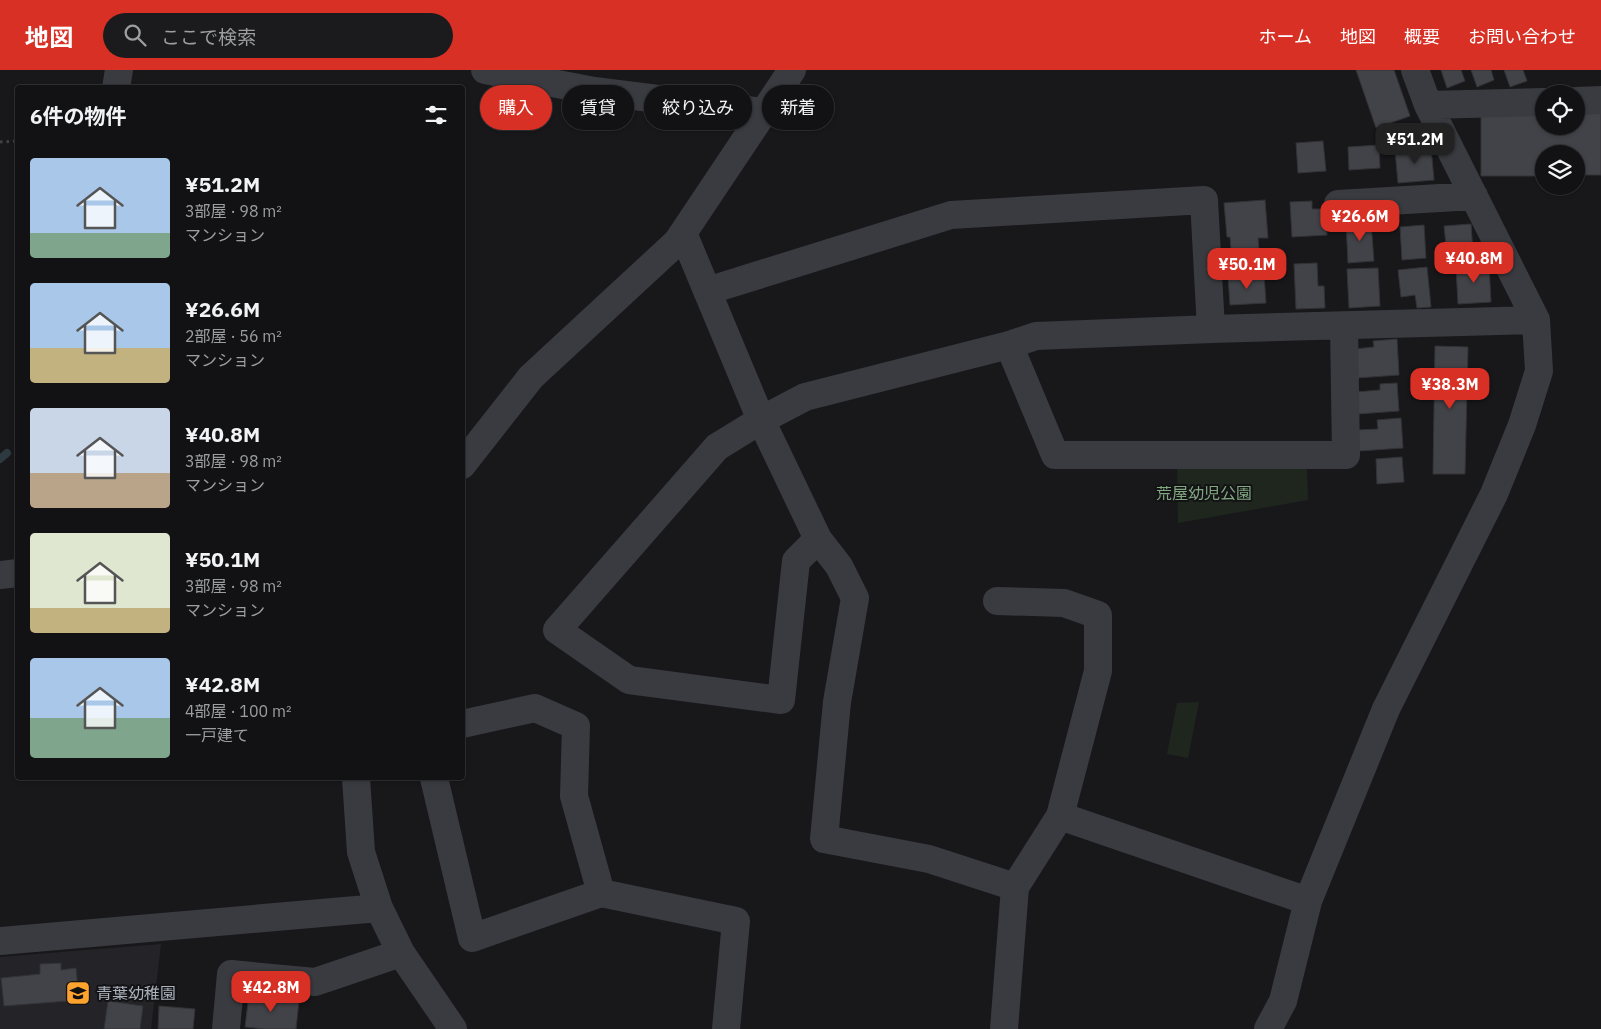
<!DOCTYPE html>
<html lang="ja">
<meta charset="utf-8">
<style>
body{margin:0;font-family:"IBM Plex Sans","Noto Sans JP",sans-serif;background:#1b1b1d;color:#f1f3f6;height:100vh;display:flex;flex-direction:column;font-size:19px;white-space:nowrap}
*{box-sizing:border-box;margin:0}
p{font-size:16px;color:#9c9ea0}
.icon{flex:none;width:28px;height:28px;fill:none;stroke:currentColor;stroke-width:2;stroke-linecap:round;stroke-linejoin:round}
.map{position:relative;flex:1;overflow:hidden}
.panel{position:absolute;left:15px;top:15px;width:450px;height:695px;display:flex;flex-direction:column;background:#121214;border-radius:5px;box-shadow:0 1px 4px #0004,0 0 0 1px #313234}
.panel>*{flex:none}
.guide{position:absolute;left:480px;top:15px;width:475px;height:45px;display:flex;gap:10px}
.controls{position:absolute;left:1535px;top:15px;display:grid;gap:10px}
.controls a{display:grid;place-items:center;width:50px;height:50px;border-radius:50%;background:#121214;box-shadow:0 1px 4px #0004,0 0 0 1px #313234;font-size:25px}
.price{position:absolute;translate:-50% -42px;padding:0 11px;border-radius:10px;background:#d93025;color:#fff;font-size:16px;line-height:32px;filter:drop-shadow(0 1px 2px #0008)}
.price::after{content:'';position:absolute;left:50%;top:30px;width:15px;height:11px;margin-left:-8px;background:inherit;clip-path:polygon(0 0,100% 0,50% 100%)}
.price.selected{background:#222;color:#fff}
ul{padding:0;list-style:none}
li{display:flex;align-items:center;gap:15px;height:125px;padding:0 15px}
li span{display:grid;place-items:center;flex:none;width:140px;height:100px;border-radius:5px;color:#555}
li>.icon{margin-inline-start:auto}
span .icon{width:60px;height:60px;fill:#fffc;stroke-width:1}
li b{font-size:21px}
h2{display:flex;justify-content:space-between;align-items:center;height:60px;padding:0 15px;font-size:21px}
.chip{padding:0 18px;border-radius:22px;background:#121214;box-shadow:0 1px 4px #0004,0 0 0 1px #313234;font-size:18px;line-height:45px}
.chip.selected{background:#d93025;color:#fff}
header{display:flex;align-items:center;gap:30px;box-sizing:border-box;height:70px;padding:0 25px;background:#d93025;color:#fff}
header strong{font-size:24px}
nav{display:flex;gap:28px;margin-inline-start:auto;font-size:18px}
.search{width:350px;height:45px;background:#1b1b1d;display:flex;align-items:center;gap:12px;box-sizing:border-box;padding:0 18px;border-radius:28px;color:#9c9ea0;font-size:19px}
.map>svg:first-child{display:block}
</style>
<header>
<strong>地図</strong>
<div class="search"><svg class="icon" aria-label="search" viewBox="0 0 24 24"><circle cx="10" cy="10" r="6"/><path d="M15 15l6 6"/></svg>ここで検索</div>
<nav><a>ホーム</a><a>地図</a><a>概要</a><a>お問い合わせ</a></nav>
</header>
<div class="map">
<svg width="1601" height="959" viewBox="0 0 1601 959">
<rect width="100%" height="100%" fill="#18181b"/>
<path fill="#242428" d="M 161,874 L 151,959 L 0,959 L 0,887 Z"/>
<path fill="#1e261e" d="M 1307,397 L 1308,430 L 1178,453 L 1177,398 Z
M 1199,632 L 1188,688 L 1167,684 L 1177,633 Z"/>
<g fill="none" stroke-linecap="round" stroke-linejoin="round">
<path stroke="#2d3940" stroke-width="8" d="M 0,389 L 7,383"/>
</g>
<path fill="#424348" stroke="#323337" d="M 1356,0 L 1394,0 L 1410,46 L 1376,58 Z
M 1441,0 L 1461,0 L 1465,11 L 1447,18 Z
M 1471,0 L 1491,0 L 1494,10 L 1477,17 Z
M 1504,0 L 1523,0 L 1527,11 L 1510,17 Z
M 1544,42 L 1544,56 L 1576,56 L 1576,42 L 1601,42 L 1601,105 L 1576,105 L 1576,84 L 1544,84 L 1544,106 L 1481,106 L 1481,43 Z
M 1323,71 L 1326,101 L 1298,103 L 1296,73 Z
M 1379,75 L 1380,98 L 1349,100 L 1348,77 Z
M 1431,77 L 1434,110 L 1398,113 L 1395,80 Z
M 1265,130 L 1268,168 L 1258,168 L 1260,191 L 1232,193 L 1230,167 L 1227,167 L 1224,133 Z
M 1312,131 L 1312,139 L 1325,139 L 1327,165 L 1292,167 L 1290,132 Z
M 1371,152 L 1374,191 L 1348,193 L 1346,153 Z
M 1471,154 L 1473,182 L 1447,184 L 1444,156 Z
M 1424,155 L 1426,188 L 1402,190 L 1400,157 Z
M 1317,193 L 1318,216 L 1324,216 L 1325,238 L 1296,239 L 1294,194 Z
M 1489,195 L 1491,232 L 1458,234 L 1456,197 Z
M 1427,197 L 1431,237 L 1417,238 L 1415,225 L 1401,227 L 1398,200 Z
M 1378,198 L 1380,236 L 1349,238 L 1347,199 Z
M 1264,204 L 1266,233 L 1230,235 L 1228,206 Z
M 1397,269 L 1399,305 L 1357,308 L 1355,279 L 1374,277 L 1373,271 Z
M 1435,276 L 1468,277 L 1465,404 L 1433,404 Z
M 1397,313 L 1399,341 L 1358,344 L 1356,322 L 1380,320 L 1380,314 Z
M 1401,348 L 1403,378 L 1359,381 L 1357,360 L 1378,359 L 1377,350 Z
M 1402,387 L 1404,412 L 1377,414 L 1376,389 Z
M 61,893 L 61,900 L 76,898 L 78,919 L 67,920 L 68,931 L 4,936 L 1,908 L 40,904 L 40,894 Z
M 249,924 L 299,931 L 296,959 L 265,959 L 245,957 Z
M 108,931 L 143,936 L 140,959 L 104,959 Z
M 159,936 L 195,939 L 193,959 L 158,959 Z"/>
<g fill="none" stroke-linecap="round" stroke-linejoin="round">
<path stroke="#3f4247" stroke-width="3" stroke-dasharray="2.5 4" stroke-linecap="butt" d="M 0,72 L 18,71"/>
<path stroke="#393b40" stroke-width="28" d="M 485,0 L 594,21 L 764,42
M 116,18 L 119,0
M 1576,31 L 1601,30
M 1428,35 L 1544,32
M 1338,134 L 1474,126
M 683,163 L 761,350 L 818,469 L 796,491 L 781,630 L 629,610 L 557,560 L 717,377 L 761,350 L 805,327 L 1009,275 L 1036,266 L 1211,259 L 1536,250
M 707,221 L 951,145 L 1204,130 L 1211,259
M 1009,275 L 1055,385 L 1346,385 L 1344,256
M 462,395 L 531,307 L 677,172 L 792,0
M 818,469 L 839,496 L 855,528 L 837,632 L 824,769 L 929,789 L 1015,817 L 1004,959
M 0,505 L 18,503
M 997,531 L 1064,533 L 1098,545 L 1098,601 L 1060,746 L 1015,817
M 356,708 L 361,782 L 379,838 L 401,883 L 453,959
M 434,708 L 472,868 L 601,823 L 574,726 L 576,656 L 535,638 L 462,654
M 1060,746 L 1308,831
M 601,823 L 736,851 L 726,959
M 0,871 L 379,838
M 226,959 L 231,904 L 315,912 L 401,883
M 1268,959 L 1283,931 L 1308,831 L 1386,639 L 1494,424 L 1522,355 L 1539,301 L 1536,250 L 1428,35 L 1415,0"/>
</g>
<defs>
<symbol id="school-square" viewBox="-11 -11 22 22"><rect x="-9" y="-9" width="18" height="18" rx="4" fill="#fea32d" stroke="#131316"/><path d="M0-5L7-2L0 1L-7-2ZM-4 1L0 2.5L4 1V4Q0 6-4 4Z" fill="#111"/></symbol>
</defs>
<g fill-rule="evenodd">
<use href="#school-square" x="64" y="909" width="28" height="28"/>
</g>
<g text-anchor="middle" stroke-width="4" stroke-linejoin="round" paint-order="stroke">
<g font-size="16" fill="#81a780" stroke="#131316">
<text x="1204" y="429">荒屋幼児公園</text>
</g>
<g font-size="16" fill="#aab1bb" stroke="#131316" text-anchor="start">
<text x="96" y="929">青葉幼稚園</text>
</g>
</g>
</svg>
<div class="controls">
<a><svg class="icon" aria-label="locate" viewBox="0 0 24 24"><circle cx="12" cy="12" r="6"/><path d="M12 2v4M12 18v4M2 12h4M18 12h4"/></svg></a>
<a><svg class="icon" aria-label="layers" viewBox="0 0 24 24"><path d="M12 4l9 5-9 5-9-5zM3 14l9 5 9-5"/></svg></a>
</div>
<b class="price selected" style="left:1415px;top:95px">¥51.2M</b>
<b class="price" style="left:1360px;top:172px">¥26.6M</b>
<b class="price" style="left:1474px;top:214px">¥40.8M</b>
<b class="price" style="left:1247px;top:220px">¥50.1M</b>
<b class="price" style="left:1450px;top:340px">¥38.3M</b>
<b class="price" style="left:271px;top:943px">¥42.8M</b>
<div class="guide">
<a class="chip selected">購入</a>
<a class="chip">賃貸</a>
<a class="chip">絞り込み</a>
<a class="chip">新着</a>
</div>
<section class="panel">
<h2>6件の物件<svg class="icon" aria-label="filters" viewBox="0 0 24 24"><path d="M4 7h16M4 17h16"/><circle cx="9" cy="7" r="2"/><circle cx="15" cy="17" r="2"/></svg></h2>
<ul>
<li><span style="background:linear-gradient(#a9c7e8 75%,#7fa58c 0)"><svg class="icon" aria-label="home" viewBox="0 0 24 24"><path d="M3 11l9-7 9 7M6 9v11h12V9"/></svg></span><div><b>¥51.2M</b><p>3部屋 · 98 m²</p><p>マンション</p></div></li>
<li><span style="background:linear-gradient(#a9c7e8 65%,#c2b280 0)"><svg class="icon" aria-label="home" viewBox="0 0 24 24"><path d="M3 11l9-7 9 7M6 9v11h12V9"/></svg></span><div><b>¥26.6M</b><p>2部屋 · 56 m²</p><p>マンション</p></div></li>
<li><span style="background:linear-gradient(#c9d6e8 65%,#b9a48a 0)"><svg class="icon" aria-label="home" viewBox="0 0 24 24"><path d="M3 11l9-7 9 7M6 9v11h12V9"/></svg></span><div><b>¥40.8M</b><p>3部屋 · 98 m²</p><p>マンション</p></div></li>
<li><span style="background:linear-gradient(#dfe7d0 75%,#c2b280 0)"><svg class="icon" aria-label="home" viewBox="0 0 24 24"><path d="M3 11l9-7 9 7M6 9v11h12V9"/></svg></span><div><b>¥50.1M</b><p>3部屋 · 98 m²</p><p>マンション</p></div></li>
<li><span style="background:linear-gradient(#a9c7e8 60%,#7fa58c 0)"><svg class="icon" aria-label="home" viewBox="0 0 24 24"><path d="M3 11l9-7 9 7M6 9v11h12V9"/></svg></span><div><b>¥42.8M</b><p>4部屋 · 100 m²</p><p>一戸建て</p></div></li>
</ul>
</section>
</div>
